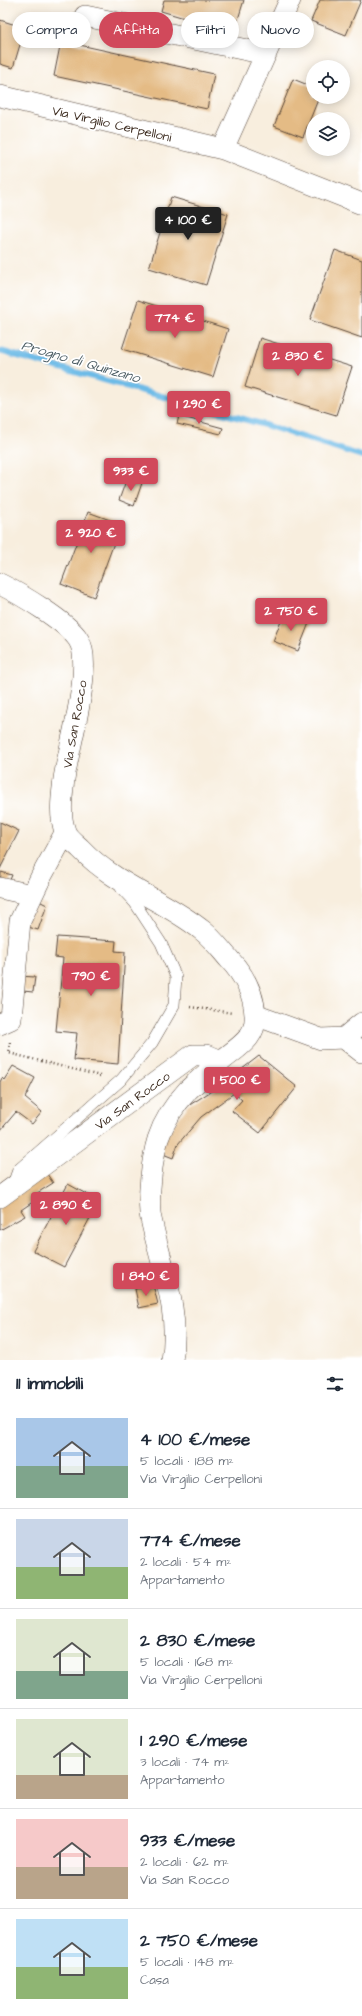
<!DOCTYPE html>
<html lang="it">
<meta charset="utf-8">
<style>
body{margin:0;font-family:"Architects Daughter",sans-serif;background:#f6f6f7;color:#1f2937;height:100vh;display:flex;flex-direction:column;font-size:15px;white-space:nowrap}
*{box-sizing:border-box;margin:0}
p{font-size:13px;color:#747a83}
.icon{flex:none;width:22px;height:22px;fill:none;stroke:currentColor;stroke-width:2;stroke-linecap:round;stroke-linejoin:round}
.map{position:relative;height:1360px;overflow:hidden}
.panel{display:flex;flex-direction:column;background:#fff;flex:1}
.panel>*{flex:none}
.guide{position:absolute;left:12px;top:12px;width:338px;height:36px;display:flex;gap:8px}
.buttons{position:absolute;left:306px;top:60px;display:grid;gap:8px}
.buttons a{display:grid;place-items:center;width:44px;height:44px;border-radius:50%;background:#fff;box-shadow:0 2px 10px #0003;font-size:20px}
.price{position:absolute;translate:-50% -34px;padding:0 9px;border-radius:4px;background:#d1495b;color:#fff;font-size:13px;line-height:26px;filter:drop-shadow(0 1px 2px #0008)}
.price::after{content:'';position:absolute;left:50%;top:24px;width:12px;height:9px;margin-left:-6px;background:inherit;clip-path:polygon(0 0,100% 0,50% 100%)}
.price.selected{background:#222;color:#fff}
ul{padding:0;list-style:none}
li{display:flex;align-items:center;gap:12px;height:100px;padding:0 16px}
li+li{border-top:1px solid #e0e1e3}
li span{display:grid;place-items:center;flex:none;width:112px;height:80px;border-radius:0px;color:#555}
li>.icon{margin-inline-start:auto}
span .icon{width:48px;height:48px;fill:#fffc;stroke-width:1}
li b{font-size:17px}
h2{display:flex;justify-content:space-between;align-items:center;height:48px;padding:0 16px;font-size:17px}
.tag{padding:0 14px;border-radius:18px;background:#fff;box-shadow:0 2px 10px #0003;font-size:14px;line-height:36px}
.tag.selected{background:#d1495b;color:#fff}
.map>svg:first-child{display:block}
</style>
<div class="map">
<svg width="362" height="1360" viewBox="0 0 362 1360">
<rect width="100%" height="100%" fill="#fff"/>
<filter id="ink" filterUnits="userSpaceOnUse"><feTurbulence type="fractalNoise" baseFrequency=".025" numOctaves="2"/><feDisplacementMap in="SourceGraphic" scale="8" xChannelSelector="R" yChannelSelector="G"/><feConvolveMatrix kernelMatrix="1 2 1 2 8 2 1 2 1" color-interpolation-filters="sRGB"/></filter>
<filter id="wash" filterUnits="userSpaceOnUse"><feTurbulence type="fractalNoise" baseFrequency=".012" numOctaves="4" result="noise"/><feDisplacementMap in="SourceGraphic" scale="16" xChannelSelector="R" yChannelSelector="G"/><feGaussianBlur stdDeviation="0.9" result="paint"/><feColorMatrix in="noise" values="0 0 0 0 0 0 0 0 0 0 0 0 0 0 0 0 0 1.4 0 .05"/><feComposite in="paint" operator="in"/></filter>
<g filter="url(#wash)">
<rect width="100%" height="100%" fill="#f8eede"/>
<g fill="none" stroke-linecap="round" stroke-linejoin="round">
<path stroke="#6dbbe7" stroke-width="6" d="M 0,351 L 265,425 L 362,456"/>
</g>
<g id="blocks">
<path fill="#e4bb85" d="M 164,0 L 244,0 L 235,29 L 199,18 L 198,22 L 161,11 Z
M 320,0 L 361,0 L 346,35 L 311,21 Z
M 0,20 L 25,28 L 13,68 L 0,64 Z
M 61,41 L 214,74 L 207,109 L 54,76 Z
M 293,79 L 313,87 L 313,97 L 319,97 L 303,137 L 274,126 Z
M 171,197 L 228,214 L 206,285 L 149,268 Z
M 335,250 L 362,260 L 362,338 L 310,320 Z
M 138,300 L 228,329 L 213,377 L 122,349 Z
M 260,338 L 352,367 L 336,415 L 245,387 Z
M 179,416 L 223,428 L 221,434 L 177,424 Z
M 127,478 L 142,483 L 134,506 L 119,500 Z
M 88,512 L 121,524 L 94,597 L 61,584 Z
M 284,614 L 309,623 L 298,651 L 273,641 Z
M 0,822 L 19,831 L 0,869 Z
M 1,872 L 12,875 L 7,887 L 0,886 Z
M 35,899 L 47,905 L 38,930 L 22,925 Z
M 57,937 L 116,941 L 115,951 L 125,952 L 118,1064 L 74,1060 L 77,1033 L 56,1031 L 63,958 L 55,957 Z
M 19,976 L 35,977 L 33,992 L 23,991 Z
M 259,1056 L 297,1087 L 260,1133 L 232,1111 L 242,1100 L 234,1093 L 201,1117 L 178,1144 L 173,1158 L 158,1152 L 166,1135 L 188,1106 L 224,1083 Z
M 13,1066 L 35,1078 L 25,1098 L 42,1112 L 32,1124 L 16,1112 L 0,1131 L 0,1082 L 2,1078 L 4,1080 Z
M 47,1174 L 53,1183 L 34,1195 L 37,1199 L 21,1210 L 25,1216 L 0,1230 L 0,1206 Z
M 68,1184 L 99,1201 L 64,1267 L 33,1251 Z
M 153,1285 L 158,1304 L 139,1308 L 135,1289 Z"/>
</g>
</g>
<g filter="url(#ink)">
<use href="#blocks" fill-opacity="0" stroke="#57473b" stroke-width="1"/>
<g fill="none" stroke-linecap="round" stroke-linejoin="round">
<defs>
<path id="service" d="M 13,1184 L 18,1170 L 121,1080 L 152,1043 L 174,1005 L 176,977 L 161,943 L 135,903 L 121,888"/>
<path id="minor" d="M 85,16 L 266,54
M 0,96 L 223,149 L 362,204
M 223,149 L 290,0
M 0,584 C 20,594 66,621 78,639 C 95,662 68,749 64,779 C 62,796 59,815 65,831 C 67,838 76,844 81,849 C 115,885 165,900 203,931 C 213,939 221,950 229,959 C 243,974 254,994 255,1015 C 257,1039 236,1048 220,1062 C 209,1071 198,1081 188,1090 C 175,1104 164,1121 158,1139 C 152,1158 147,1200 151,1219 C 161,1266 181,1312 172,1360
M 0,888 L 32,895
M 255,1015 L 321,1039 L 344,1038 L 362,1023
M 0,1024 L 11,1019 L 20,921 L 41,877 L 65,833
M 344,1038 L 362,1052
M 0,1197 L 193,1055 L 207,1055 L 221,1061"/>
</defs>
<use href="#service" stroke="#57473b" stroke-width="12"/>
<use href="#minor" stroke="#57473b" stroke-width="22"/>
<path stroke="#57473b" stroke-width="2.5" stroke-dasharray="1 3" stroke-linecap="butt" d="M 190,1007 L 233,1013
M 10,1042 L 9,1053 L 100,1076"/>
<use href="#service" stroke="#fff" stroke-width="11"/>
<use href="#minor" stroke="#fff" stroke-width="21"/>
</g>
</g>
<g text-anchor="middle" stroke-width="3.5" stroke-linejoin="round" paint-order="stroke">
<g font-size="13" fill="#3b2a1e" stroke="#fff">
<text transform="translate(112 123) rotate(13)" y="5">Via Virgilio Cerpelloni</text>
<text transform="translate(74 724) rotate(-80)" y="5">Via San Rocco</text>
<text transform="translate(132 1100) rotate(-36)" y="5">Via San Rocco</text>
</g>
<g font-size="14" font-style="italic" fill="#4c5d64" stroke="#fff">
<text transform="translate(81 361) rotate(16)" y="5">Progno di Quinzano</text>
</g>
</g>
</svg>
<div class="buttons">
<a><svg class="icon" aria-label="locate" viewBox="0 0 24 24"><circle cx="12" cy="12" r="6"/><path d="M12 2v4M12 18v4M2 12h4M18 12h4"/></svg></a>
<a><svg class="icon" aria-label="layers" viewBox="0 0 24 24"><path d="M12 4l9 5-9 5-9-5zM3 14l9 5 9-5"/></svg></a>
</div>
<b class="price selected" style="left:188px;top:241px">4 100 €</b>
<b class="price" style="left:175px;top:339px">774 €</b>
<b class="price" style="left:298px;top:377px">2 830 €</b>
<b class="price" style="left:199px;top:425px">1 290 €</b>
<b class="price" style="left:131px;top:492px">933 €</b>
<b class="price" style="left:91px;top:554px">2 920 €</b>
<b class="price" style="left:291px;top:632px">2 750 €</b>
<b class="price" style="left:91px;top:997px">790 €</b>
<b class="price" style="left:237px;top:1101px">1 500 €</b>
<b class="price" style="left:66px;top:1226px">2 890 €</b>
<b class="price" style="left:146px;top:1297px">1 840 €</b>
<div class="guide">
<a class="tag">Compra</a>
<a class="tag selected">Affitta</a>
<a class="tag">Filtri</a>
<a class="tag">Nuovo</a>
</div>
</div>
<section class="panel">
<h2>11 immobili<svg class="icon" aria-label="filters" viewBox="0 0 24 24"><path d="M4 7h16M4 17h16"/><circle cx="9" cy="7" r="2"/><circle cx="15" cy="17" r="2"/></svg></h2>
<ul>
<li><span style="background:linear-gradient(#a9c7e8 60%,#7fa58c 0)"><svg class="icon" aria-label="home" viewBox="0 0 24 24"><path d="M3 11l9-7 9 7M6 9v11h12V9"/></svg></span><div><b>4 100 €/mese</b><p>5 locali · 188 m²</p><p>Via Virgilio Cerpelloni</p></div></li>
<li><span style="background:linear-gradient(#c9d6e8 60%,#8fb573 0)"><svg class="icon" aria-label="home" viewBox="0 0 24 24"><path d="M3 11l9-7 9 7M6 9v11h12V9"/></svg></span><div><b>774 €/mese</b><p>2 locali · 54 m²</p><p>Appartamento</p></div></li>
<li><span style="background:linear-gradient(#dfe7d0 65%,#7fa58c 0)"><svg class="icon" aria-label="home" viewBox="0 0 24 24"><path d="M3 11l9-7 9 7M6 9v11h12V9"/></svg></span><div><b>2 830 €/mese</b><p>5 locali · 168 m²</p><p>Via Virgilio Cerpelloni</p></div></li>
<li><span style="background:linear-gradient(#dfe7d0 70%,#b9a48a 0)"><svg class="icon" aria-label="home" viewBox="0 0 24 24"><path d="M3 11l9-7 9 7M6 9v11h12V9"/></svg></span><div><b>1 290 €/mese</b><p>3 locali · 74 m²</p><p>Appartamento</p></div></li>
<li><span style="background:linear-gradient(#f6c9c9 60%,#b9a48a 0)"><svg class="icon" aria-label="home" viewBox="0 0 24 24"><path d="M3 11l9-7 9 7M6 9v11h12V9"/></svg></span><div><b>933 €/mese</b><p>2 locali · 62 m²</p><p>Via San Rocco</p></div></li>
<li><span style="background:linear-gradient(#bfe0f5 60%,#8fb573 0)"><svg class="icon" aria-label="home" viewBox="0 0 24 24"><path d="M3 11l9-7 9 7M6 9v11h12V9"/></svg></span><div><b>2 750 €/mese</b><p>5 locali · 148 m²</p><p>Casa</p></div></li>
</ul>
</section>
